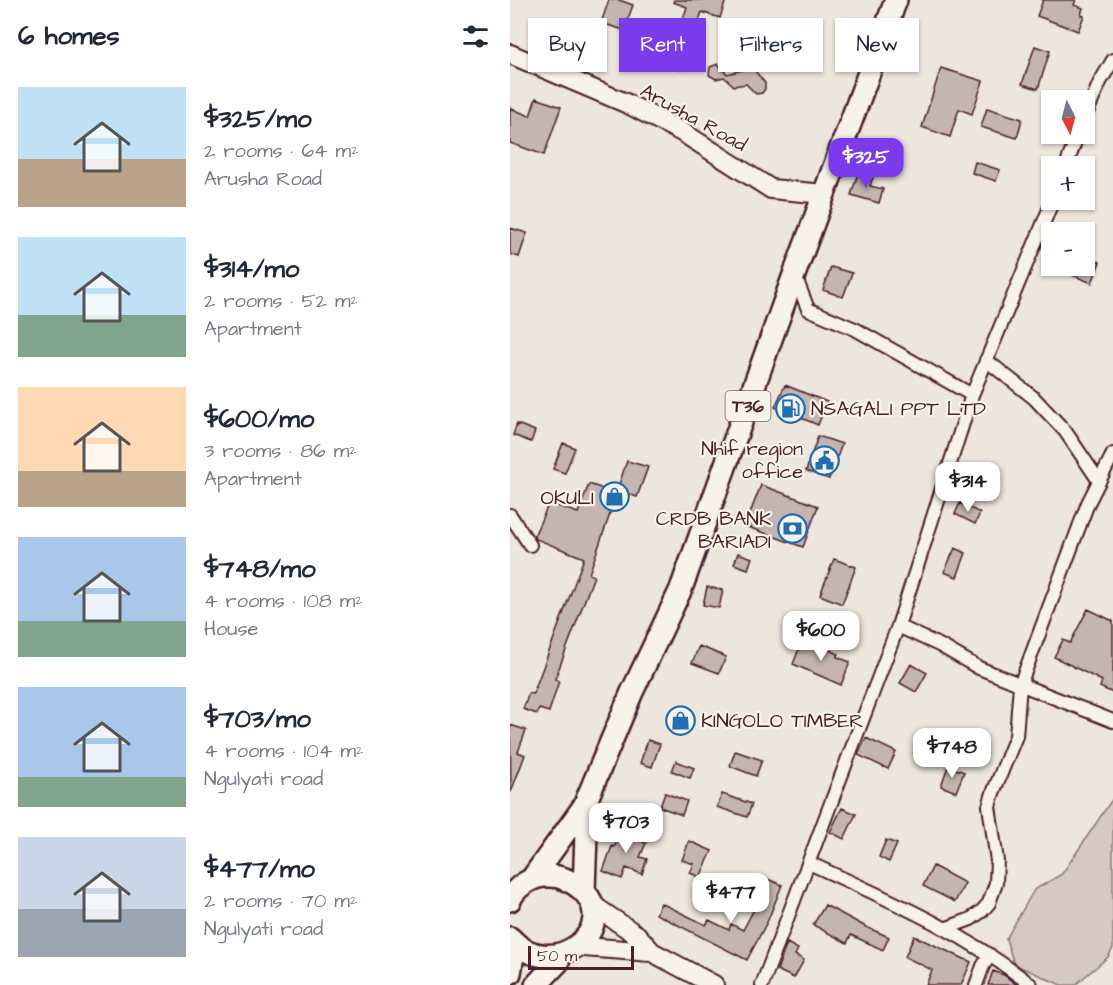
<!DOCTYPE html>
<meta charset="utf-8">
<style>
body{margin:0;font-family:"Architects Daughter",sans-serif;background:#f6f6f7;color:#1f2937;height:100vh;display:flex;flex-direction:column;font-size:22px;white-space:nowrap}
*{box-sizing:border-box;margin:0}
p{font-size:20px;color:#747a83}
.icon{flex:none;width:33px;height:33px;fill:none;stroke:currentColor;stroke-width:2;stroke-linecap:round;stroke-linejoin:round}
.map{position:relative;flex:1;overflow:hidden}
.drawer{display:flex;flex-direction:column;background:#fff;width:510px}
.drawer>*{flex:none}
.hud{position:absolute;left:18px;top:18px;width:495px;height:54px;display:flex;gap:12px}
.needle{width:39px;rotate:174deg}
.buttons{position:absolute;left:531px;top:90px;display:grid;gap:12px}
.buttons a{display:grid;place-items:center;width:54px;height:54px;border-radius:0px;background:#fff;box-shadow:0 2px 4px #0004;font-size:30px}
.scale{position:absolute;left:18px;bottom:15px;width:106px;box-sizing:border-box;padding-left:6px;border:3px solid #4a1f2b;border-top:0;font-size:16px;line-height:21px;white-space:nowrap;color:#4a1f2b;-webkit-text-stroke:4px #f7f3e8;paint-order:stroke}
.price{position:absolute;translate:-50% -51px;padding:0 14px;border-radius:12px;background:#fff;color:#222;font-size:20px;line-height:39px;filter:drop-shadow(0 2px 3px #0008)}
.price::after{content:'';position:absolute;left:50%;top:36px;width:18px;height:14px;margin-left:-9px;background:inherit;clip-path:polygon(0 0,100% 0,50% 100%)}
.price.selected{background:#7c3aed;color:#fff}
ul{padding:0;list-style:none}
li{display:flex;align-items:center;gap:18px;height:150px;padding:0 18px}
li span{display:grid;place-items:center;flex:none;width:168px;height:120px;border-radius:0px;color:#555}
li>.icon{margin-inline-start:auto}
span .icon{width:72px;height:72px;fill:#fffc;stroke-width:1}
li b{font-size:26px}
h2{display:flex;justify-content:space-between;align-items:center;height:72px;padding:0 18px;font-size:26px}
.tag{padding:0 21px;border-radius:0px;background:#fff;box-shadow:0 2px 4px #0004;font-size:21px;line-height:54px}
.tag.selected{background:#7c3aed;color:#fff}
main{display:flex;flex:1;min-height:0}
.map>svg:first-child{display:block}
</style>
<main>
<section class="drawer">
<h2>6 homes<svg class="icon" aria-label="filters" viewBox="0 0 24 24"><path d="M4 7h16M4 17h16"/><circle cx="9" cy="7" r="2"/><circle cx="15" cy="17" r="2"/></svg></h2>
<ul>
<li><span style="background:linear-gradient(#bfe0f5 60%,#b9a48a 0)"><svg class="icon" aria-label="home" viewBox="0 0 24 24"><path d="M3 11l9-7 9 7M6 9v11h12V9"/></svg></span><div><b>$325/mo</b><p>2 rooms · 64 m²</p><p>Arusha Road</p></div></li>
<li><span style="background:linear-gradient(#bfe0f5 65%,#7fa58c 0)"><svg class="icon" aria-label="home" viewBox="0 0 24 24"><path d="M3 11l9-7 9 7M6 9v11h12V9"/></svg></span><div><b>$314/mo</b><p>2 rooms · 52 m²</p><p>Apartment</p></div></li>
<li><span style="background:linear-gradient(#ffd9b3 70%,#b9a48a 0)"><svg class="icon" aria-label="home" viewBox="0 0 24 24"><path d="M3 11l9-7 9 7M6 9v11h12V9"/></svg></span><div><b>$600/mo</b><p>3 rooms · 86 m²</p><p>Apartment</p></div></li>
<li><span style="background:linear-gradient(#a9c7e8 70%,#7fa58c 0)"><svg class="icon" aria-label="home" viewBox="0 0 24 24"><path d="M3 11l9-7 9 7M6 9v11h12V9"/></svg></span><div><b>$748/mo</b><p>4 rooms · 108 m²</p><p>House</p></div></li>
<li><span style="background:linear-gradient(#a9c7e8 75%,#7fa58c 0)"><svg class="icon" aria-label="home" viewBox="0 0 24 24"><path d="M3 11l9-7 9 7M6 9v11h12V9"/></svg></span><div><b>$703/mo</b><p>4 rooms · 104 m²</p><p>Ngulyati road</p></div></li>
<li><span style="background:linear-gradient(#c9d6e8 60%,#9aa5b1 0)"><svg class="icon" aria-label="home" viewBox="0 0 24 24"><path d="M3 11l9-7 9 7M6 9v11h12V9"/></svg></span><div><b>$477/mo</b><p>2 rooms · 70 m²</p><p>Ngulyati road</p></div></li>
</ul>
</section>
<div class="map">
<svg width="603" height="985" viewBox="0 0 603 985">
<rect width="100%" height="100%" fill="#ece6dd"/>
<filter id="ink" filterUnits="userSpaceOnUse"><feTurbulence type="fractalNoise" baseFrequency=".0167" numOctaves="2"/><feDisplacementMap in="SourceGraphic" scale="12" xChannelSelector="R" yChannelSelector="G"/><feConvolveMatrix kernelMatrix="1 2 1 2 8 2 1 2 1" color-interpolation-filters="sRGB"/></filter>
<g filter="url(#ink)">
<path fill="#d5c9c2" stroke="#907476" stroke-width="1.5" d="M 603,798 L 603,948 L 598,957 L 565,985 L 551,985 L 504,964 L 496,939 L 524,890 L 552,874 Z"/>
<path fill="#c4b5b0" stroke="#4a1f2b" stroke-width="1.5" d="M 99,0 L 109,0 L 123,5 L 114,30 L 91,23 Z
M 164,0 L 216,0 L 210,18 L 192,12 L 171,70 L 151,63 L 165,23 L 171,25 L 177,7 L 163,2 Z
M 533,0 L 566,0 L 564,5 L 573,8 L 571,15 L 574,16 L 568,31 L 527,16 Z
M 215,37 L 223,38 L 229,48 L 242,46 L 250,54 L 259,52 L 266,56 L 266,61 L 263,66 L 245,71 L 255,83 L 255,89 L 252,93 L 246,94 L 236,84 L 224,86 L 214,77 L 206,79 L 199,75 L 200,67 L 208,64 L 217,74 L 241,68 L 227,49 L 215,53 L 211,48 L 211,42 Z
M 525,46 L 540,51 L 528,89 L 512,84 Z
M 431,68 L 473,81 L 462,114 L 449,109 L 440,137 L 412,127 Z
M 26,98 L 51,107 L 34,155 L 0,143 L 0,108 L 20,116 Z
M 477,108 L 512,119 L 507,138 L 471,127 Z
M 465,162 L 490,170 L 486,181 L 462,173 Z
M 348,173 L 363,177 L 360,186 L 373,189 L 369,203 L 341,195 Z
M 0,228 L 17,233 L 9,257 L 0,254 Z
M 574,256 L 590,262 L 582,283 L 540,266 L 574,266 Z
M 321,267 L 342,273 L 333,297 L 313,290 Z
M 275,385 L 317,402 L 308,425 L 265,407 Z
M 7,424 L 25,431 L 21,442 L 3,435 Z
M 308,436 L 332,444 L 319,479 L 296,471 Z
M 53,443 L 65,448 L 55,473 L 43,469 Z
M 117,461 L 138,467 L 127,497 L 107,490 Z
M 79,484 L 107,494 L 79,574 L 84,576 L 45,679 L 49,681 L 39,712 L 29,709 L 27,714 L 13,709 L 19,693 L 23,694 L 74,558 L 26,539 L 24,536 L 39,503 L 68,513 Z
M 251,485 L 308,506 L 293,547 L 235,526 Z
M 450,503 L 470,513 L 465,524 L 445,514 Z
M 445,548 L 456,553 L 447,577 L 434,572 Z
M 228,553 L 242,558 L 238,569 L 224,564 Z
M 324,559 L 346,567 L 332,604 L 310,595 Z
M 197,587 L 213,590 L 209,608 L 193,605 Z
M 578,609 L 603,621 L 603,693 L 590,687 L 592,681 L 544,657 L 553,640 L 560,643 Z
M 293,639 L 329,654 L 327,657 L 340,662 L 331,685 L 283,664 Z
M 189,646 L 216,657 L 209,673 L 182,663 Z
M 401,664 L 417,673 L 406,692 L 390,683 Z
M 0,725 L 16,730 L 8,752 L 15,755 L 1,792 Z
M 356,738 L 386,752 L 378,769 L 348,755 Z
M 138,740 L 150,744 L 142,767 L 130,763 Z
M 225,751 L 252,760 L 246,776 L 220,766 Z
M 166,761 L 184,768 L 180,778 L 162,771 Z
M 438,766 L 454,772 L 446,792 L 431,786 Z
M 155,793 L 177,801 L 172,815 L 150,807 Z
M 212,794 L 242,804 L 237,817 L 207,807 Z
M 332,808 L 346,814 L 334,839 L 320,832 Z
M 116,823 L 126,827 L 122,837 L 136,843 L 130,857 L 137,859 L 132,874 L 116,868 L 112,879 L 93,871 L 102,846 L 104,847 Z
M 376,840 L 387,844 L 379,862 L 369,857 Z
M 179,841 L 202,851 L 190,877 L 180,873 L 184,864 L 172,860 Z
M 423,866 L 455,883 L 445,902 L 413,886 Z
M 255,878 L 272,885 L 258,920 L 237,960 L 146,914 L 151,903 L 196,925 L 199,920 L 219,930 L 221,924 L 233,930 L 252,894 L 250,893 Z
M 315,905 L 356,927 L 379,937 L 373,950 L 341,935 L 337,943 L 303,925 Z
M 404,936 L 461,962 L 451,985 L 416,985 L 422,970 L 395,957 Z
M 277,943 L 288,949 L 285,955 L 294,960 L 284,978 L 267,970 Z
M 483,971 L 494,975 L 507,985 L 478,985 Z"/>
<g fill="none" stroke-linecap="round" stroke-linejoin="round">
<defs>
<path id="minor" d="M 574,119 L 590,82 L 603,60
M 556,166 L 568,134
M 285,276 L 298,309 L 345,329 L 462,395
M 476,360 L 524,398 L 555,431 L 589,481
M 0,515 L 20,545
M 388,626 L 431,646 L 469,668 L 603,721
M 299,863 C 377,899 453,931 521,985
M 437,928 L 461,919 L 472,911 L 479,903 L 486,883 L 487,861 L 479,806 L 483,793 L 506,736 L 510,685 L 578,503 L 603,454
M 252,985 L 388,626 L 462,395 L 543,200
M 466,985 L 473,966 L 480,955"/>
<path id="secondary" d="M 0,54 L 118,104 L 172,132 L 261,189 L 314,194
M 81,904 L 127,935 L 142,952 L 204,985
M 74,947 L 142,952"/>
<path id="trunk" d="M 21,880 L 74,806 L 122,692 L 171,589 L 284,275 L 386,0
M 74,891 L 76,833 L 74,806
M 0,900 C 5,887 22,876 37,876 C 50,875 60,880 70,888 C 115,927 42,985 0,938
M 0,973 L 5,945
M 26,985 L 48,962"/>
</defs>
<use href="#minor" stroke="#4a1f2b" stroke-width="16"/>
<use href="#secondary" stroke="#4a1f2b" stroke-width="22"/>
<use href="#trunk" stroke="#4a1f2b" stroke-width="26"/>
<use href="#minor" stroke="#f7f3e8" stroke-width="12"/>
<use href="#secondary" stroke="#f7f3e8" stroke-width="18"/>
<use href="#trunk" stroke="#f7f3e8" stroke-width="21"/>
</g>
</g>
<defs>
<symbol id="fuel-ring" viewBox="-11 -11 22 22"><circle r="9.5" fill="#f7f3e8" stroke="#1f6fb2" stroke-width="1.5"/><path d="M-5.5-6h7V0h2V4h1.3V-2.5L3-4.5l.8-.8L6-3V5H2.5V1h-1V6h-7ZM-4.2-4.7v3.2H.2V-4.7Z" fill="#1f6fb2"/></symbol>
<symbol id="civic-ring" viewBox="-11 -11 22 22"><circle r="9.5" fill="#f7f3e8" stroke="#1f6fb2" stroke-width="1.5"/><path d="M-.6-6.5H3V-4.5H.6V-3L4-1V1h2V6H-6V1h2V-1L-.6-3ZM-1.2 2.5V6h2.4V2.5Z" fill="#1f6fb2"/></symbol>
<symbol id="shop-ring" viewBox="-11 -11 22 22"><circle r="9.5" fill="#f7f3e8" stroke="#1f6fb2" stroke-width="1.5"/><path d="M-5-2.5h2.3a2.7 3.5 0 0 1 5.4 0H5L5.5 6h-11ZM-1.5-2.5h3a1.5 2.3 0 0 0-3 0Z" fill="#1f6fb2"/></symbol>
<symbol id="bank-ring" viewBox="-11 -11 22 22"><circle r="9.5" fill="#f7f3e8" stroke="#1f6fb2" stroke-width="1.5"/><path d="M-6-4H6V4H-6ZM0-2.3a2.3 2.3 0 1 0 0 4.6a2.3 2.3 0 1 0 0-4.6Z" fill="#1f6fb2"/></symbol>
</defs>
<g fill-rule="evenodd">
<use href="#fuel-ring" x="264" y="392" width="33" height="33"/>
<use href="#civic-ring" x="298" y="444" width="33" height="33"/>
<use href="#shop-ring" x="88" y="480" width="33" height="33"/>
<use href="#bank-ring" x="266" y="512" width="33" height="33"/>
<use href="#shop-ring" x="154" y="704" width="33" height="33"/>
</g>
<g text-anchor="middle" stroke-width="4.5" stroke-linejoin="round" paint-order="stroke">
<rect fill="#f7f3e8" stroke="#7e5f64" stroke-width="1.5" x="215.5" y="391" width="45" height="30" rx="4.5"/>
<g font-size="18" font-weight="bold" fill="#4a1f2b">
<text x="238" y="412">T36</text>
</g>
<g font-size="20" fill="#4a1f2b" stroke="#f7f3e8">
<text transform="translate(184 117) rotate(29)" y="7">Arusha Road</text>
</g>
<g font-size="20" fill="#4a1f2b" stroke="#f7f3e8" text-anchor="end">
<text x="301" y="415" text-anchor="start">NSAGALI PPT LTD</text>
<text x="293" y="455">Nhif region<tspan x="293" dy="23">office</tspan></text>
<text x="84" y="504">OKULI</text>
<text x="261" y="525">CRDB BANK<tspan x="261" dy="23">BARIADI</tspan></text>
<text x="191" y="727" text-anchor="start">KINGOLO TIMBER</text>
</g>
</g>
</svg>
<div class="buttons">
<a><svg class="needle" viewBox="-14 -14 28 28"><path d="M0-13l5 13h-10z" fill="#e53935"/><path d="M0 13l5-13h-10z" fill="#747a83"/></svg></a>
<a>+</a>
<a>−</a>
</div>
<div class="scale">50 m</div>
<b class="price selected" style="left:356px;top:189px">$325</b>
<b class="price" style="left:458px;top:513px">$314</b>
<b class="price" style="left:311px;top:662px">$600</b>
<b class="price" style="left:442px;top:779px">$748</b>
<b class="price" style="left:116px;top:854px">$703</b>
<b class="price" style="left:221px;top:924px">$477</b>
<div class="hud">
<a class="tag">Buy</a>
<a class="tag selected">Rent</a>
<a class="tag">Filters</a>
<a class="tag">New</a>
</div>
</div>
</main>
